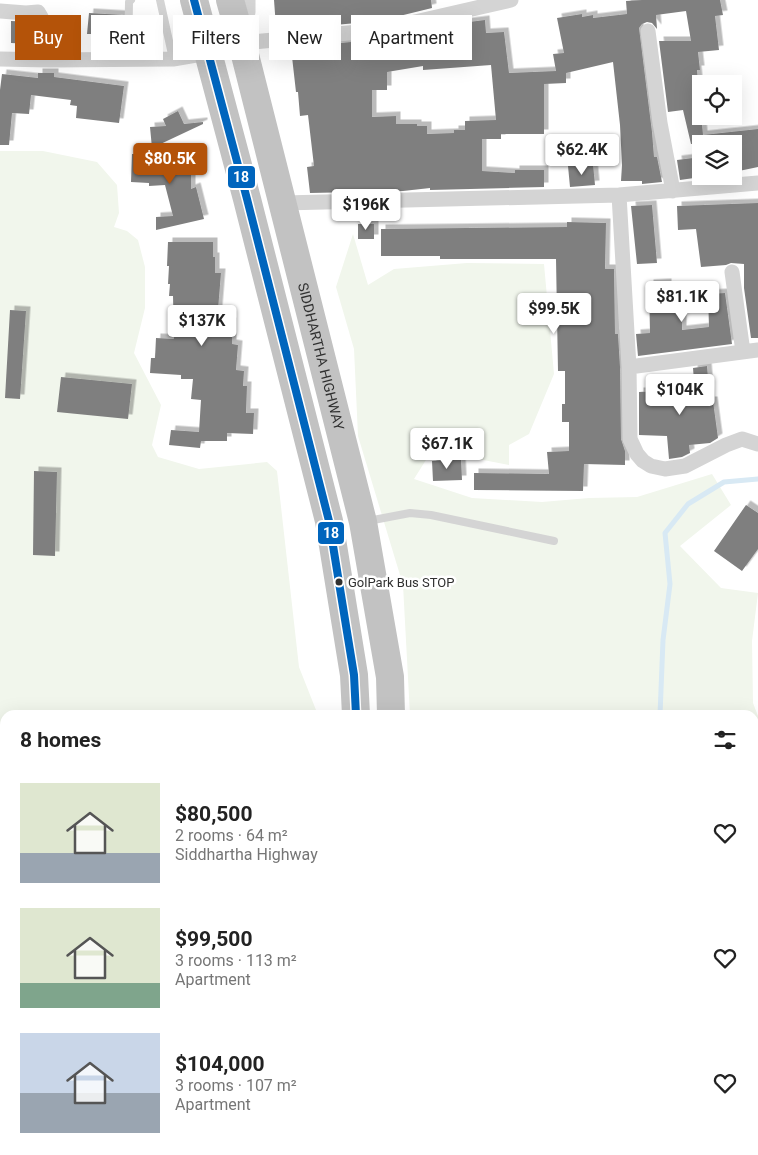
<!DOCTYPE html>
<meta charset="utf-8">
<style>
body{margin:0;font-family:Roboto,sans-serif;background:#f2f2f2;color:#222;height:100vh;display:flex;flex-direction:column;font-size:19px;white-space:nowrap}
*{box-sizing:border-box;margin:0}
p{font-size:16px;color:#767676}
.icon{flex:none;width:28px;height:28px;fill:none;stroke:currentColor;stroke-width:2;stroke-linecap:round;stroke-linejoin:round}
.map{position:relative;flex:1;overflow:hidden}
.sheet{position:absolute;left:0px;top:710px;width:759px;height:445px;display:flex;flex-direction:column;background:#fff;border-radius:15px 15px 0 0;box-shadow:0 5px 20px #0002}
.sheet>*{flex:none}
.top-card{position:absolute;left:15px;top:15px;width:500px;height:45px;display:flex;gap:10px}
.controls{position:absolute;left:692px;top:75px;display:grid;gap:10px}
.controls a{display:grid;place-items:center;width:50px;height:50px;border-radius:0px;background:#fff;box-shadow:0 5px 20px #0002;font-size:25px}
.price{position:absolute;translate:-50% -42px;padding:0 11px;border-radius:5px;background:#fff;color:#222;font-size:16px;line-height:32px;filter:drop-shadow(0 1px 2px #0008)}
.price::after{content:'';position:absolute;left:50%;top:30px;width:15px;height:11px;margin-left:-8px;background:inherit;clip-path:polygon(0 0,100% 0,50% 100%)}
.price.on{background:#b45309;color:#fff}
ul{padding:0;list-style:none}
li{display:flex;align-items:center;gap:15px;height:125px;padding:0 20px}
li span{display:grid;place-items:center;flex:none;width:140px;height:100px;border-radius:0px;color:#555}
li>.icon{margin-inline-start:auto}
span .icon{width:60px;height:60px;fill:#fffc;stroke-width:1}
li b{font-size:21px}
h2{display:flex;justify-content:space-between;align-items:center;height:60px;padding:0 20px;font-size:21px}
.chip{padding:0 18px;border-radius:0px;background:#fff;box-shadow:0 5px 20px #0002;font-size:18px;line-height:45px}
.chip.on{background:#b45309;color:#fff}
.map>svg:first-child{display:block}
</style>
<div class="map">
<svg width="758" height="1155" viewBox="0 0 758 1155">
<defs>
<filter id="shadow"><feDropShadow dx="4.5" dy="-4.5" stdDeviation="0" flood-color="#0004"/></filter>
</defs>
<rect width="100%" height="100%" fill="#fff"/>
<path fill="#f1f6ec" d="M 0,151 L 43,151 L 97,162 L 117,185 L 119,213 L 114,227 L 127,231 L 138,240 L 145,267 L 145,308 L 134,353 L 161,405 L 152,445 L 158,457 L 199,469 L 267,462 L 277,471 L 299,667 L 318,715 L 5,715 L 5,803 L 0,803 Z
M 353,234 L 368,285 L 394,269 L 467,263 L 544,264 L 554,374 L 529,434 L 509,445 L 509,465 L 478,459 L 436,444 L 414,479 L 472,498 L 542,502 L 589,498 L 637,497 L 712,474 L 731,505 L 680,546 L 721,588 L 758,593 L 752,641 L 753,703 L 758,716 L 758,803 L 754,801 L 754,715 L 410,715 L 403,585 L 358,436 L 354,349 L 336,287 Z"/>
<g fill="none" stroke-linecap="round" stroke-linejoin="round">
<path stroke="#d8e9f4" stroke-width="5" d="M 660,715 L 663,640 L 670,584 L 665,533 L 688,504 L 724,482 L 758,479
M 754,1041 L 758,1075
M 757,1155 L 758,1137"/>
</g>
<path fill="#7f7f7f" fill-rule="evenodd" filter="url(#shadow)" d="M 274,0 L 431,0 L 432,8 L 379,21 L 290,29 L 289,26 L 276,27 Z
M 642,0 L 720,0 L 723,15 L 715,16 L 719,50 L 698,52 L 700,70 L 697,70 L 703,135 L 758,129 L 758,167 L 734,172 L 734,144 L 691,144 L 683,110 L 668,112 L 659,41 L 691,41 L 686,11 L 656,15 L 657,29 L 652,23 L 647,22 L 642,24 L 639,28 L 652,132 L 654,157 L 657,157 L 662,182 L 642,184 L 642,181 L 621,181 L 622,165 L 620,125 L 613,62 L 566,73 L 566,83 L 544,84 L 544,134 L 501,134 L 501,139 L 482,139 L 482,171 L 515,173 L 515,170 L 544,170 L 544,187 L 430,190 L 430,188 L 403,191 L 310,193 L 307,167 L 314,166 L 308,115 L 300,116 L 298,92 L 296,92 L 291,48 L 381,39 L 434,27 L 434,30 L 462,28 L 461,23 L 485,20 L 486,33 L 504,32 L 509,73 L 556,71 L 553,54 L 564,53 L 557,18 L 582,14 L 582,17 L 593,15 L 593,18 L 627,14 L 626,1 ZM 491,65 L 496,120 L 465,121 L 465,130 L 454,130 L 454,133 L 427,134 L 427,126 L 417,126 L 417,124 L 396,124 L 396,116 L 372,117 L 372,90 L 387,90 L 387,72 L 423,66 L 423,70 Z
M 89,13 L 123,15 L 123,45 L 97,44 L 97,34 L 87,34 Z
M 11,21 L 33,22 L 32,44 L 11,43 Z
M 156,21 L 157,45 L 134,45 L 134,22 Z
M 38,73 L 54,73 L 54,77 L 124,86 L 119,123 L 76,118 L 77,106 L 70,105 L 71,100 L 31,95 L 29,114 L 12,113 L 9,145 L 0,145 L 0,90 L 2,74 L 38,78 Z
M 178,111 L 184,124 L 203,122 L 203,124 L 152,148 L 150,127 L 166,126 L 163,119 Z
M 132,154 L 191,154 L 191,189 L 196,187 L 204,219 L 156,230 L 156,217 L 173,216 L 165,185 L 149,186 L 149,183 L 131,182 Z
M 701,157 L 701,177 L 680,180 L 677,160 Z
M 593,164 L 595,185 L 570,187 L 568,166 Z
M 758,203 L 758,338 L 751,338 L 744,288 L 744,264 L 731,263 L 726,265 L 701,267 L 696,229 L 678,230 L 677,206 Z
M 652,205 L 657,263 L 637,264 L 631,206 Z
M 567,222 L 606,223 L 605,269 L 614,269 L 615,334 L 618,334 L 620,367 L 621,439 L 625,451 L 625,465 L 584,464 L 583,491 L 474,490 L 474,473 L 549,474 L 547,452 L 569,451 L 569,422 L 562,422 L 562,404 L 565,404 L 565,371 L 558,371 L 556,259 L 440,259 L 440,256 L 381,256 L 381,229 L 567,227 Z
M 358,224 L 374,224 L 374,239 L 358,239 Z
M 168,242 L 213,242 L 213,257 L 215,257 L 215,273 L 221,273 L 217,322 L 232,322 L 232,344 L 238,345 L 236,370 L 244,371 L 243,386 L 247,386 L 246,413 L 254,413 L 253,434 L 227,433 L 227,441 L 201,441 L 200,448 L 169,445 L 171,430 L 199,432 L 201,400 L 191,399 L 193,379 L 181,379 L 181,375 L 150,373 L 151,358 L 155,358 L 156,338 L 174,339 L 173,296 L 169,296 L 170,284 L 168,284 L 169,266 L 167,266 Z
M 667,283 L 667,286 L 683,286 L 682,330 L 709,327 L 708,294 L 725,293 L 732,344 L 638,356 L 636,334 L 650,333 L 649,284 Z
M 10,310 L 26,311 L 20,399 L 5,398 Z
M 707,366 L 710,401 L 713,401 L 718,438 L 710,443 L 689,445 L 690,453 L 682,457 L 669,459 L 667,436 L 639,435 L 639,392 L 656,391 L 656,394 L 695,394 L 693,368 Z
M 61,377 L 132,384 L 128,419 L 57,412 Z
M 461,459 L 462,480 L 433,481 L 432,461 Z
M 34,471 L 57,472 L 55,556 L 33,555 Z
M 746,505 L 758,513 L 758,549 L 742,571 L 714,551 Z"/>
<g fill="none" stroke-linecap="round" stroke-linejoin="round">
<path stroke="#d4d4d4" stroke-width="8" d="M 160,0 L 173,59
M 128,59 L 129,2 L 131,0
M 368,521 L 410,513 L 431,515 L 554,541"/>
<path stroke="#d4d4d4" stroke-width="15" d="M 0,11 L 26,13 L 38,12 C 48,27 50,43 50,60
M 244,31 L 248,12 L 248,0
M 648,31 L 660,123 L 673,191
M 0,59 L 50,60 L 173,59 L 208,53 L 242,43 L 380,30 L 511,0
M 619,195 L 629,367 L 630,439 L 637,454 L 643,461 L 651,466 L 665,469 L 685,466 L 726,445 L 742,439 L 758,444
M 283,203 L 619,195 L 758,183
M 732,272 L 743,352
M 629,367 L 758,350
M 0,827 L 5,827
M 0,1133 L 5,1133"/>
<g stroke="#c2c2c2" stroke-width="28">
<path d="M 194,0 L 247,199 L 329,521 L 354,675 L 356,715"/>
<path id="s1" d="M 230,0 L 242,43 L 363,522 L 390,677 L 391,715"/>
<path d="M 319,1155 L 320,1150"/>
<path d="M 358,1155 L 360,1150"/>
</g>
<defs>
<path id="bus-1" d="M 194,0 L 247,199 L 329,521 L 354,675 L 356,715"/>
</defs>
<use href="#bus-1" stroke="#fff" stroke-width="11"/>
<use href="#bus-1" stroke="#0065bd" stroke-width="8"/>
</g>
<circle fill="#303030" stroke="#fff" stroke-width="2" cx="339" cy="582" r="4.5"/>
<g text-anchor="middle" stroke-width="5" stroke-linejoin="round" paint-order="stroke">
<g font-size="13" fill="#303030" stroke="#fff" text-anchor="start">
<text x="348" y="587">GolPark Bus STOP</text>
</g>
<g font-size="14" fill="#303030" stroke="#fff">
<text dy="5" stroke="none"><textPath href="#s1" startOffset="368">SIDDHARTHA HIGHWAY</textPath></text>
</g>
</g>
<g stroke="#fff" stroke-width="2">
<rect x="227" y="165" width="29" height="24" rx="5" fill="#0065bd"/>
<rect x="317" y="521" width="28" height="24" rx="5" fill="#0065bd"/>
</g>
<g font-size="14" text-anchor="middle" font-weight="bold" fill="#fff">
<text x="241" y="182">18</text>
<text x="331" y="538">18</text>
</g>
</svg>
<div class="controls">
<a><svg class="icon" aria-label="locate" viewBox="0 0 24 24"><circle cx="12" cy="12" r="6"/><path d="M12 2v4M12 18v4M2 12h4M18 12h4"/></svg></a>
<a><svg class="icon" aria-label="layers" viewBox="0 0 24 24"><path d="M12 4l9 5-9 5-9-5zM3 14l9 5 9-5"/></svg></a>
</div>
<b class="price" style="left:582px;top:176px">$62.4K</b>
<b class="price on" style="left:170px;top:185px">$80.5K</b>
<b class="price" style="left:366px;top:231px">$196K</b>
<b class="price" style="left:682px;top:323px">$81.1K</b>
<b class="price" style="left:554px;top:335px">$99.5K</b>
<b class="price" style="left:202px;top:347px">$137K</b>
<b class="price" style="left:680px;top:416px">$104K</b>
<b class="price" style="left:447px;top:470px">$67.1K</b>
<div class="top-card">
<a class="chip on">Buy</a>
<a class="chip">Rent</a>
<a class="chip">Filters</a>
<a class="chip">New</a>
<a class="chip">Apartment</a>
</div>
<section class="sheet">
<h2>8 homes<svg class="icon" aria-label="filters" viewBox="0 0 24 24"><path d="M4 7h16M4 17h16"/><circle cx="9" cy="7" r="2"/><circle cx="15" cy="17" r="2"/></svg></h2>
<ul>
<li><span style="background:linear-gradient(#dfe7d0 70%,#9aa5b1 0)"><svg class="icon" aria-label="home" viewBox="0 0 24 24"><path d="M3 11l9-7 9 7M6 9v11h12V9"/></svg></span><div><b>$80,500</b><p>2 rooms · 64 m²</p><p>Siddhartha Highway</p></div><svg class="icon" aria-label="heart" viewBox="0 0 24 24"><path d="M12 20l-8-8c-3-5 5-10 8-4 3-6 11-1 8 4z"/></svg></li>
<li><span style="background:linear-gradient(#dfe7d0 75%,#7fa58c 0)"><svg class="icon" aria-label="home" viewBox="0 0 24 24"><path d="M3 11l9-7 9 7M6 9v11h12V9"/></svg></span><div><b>$99,500</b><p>3 rooms · 113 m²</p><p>Apartment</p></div><svg class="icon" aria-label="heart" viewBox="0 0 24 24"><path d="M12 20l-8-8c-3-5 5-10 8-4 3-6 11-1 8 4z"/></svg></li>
<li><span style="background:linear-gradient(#c9d6e8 60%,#9aa5b1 0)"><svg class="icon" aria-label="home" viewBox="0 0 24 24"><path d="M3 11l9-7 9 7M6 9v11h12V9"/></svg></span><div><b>$104,000</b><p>3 rooms · 107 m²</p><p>Apartment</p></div><svg class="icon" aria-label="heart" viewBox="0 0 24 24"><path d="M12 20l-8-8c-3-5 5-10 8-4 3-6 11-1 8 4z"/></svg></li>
</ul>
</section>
</div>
